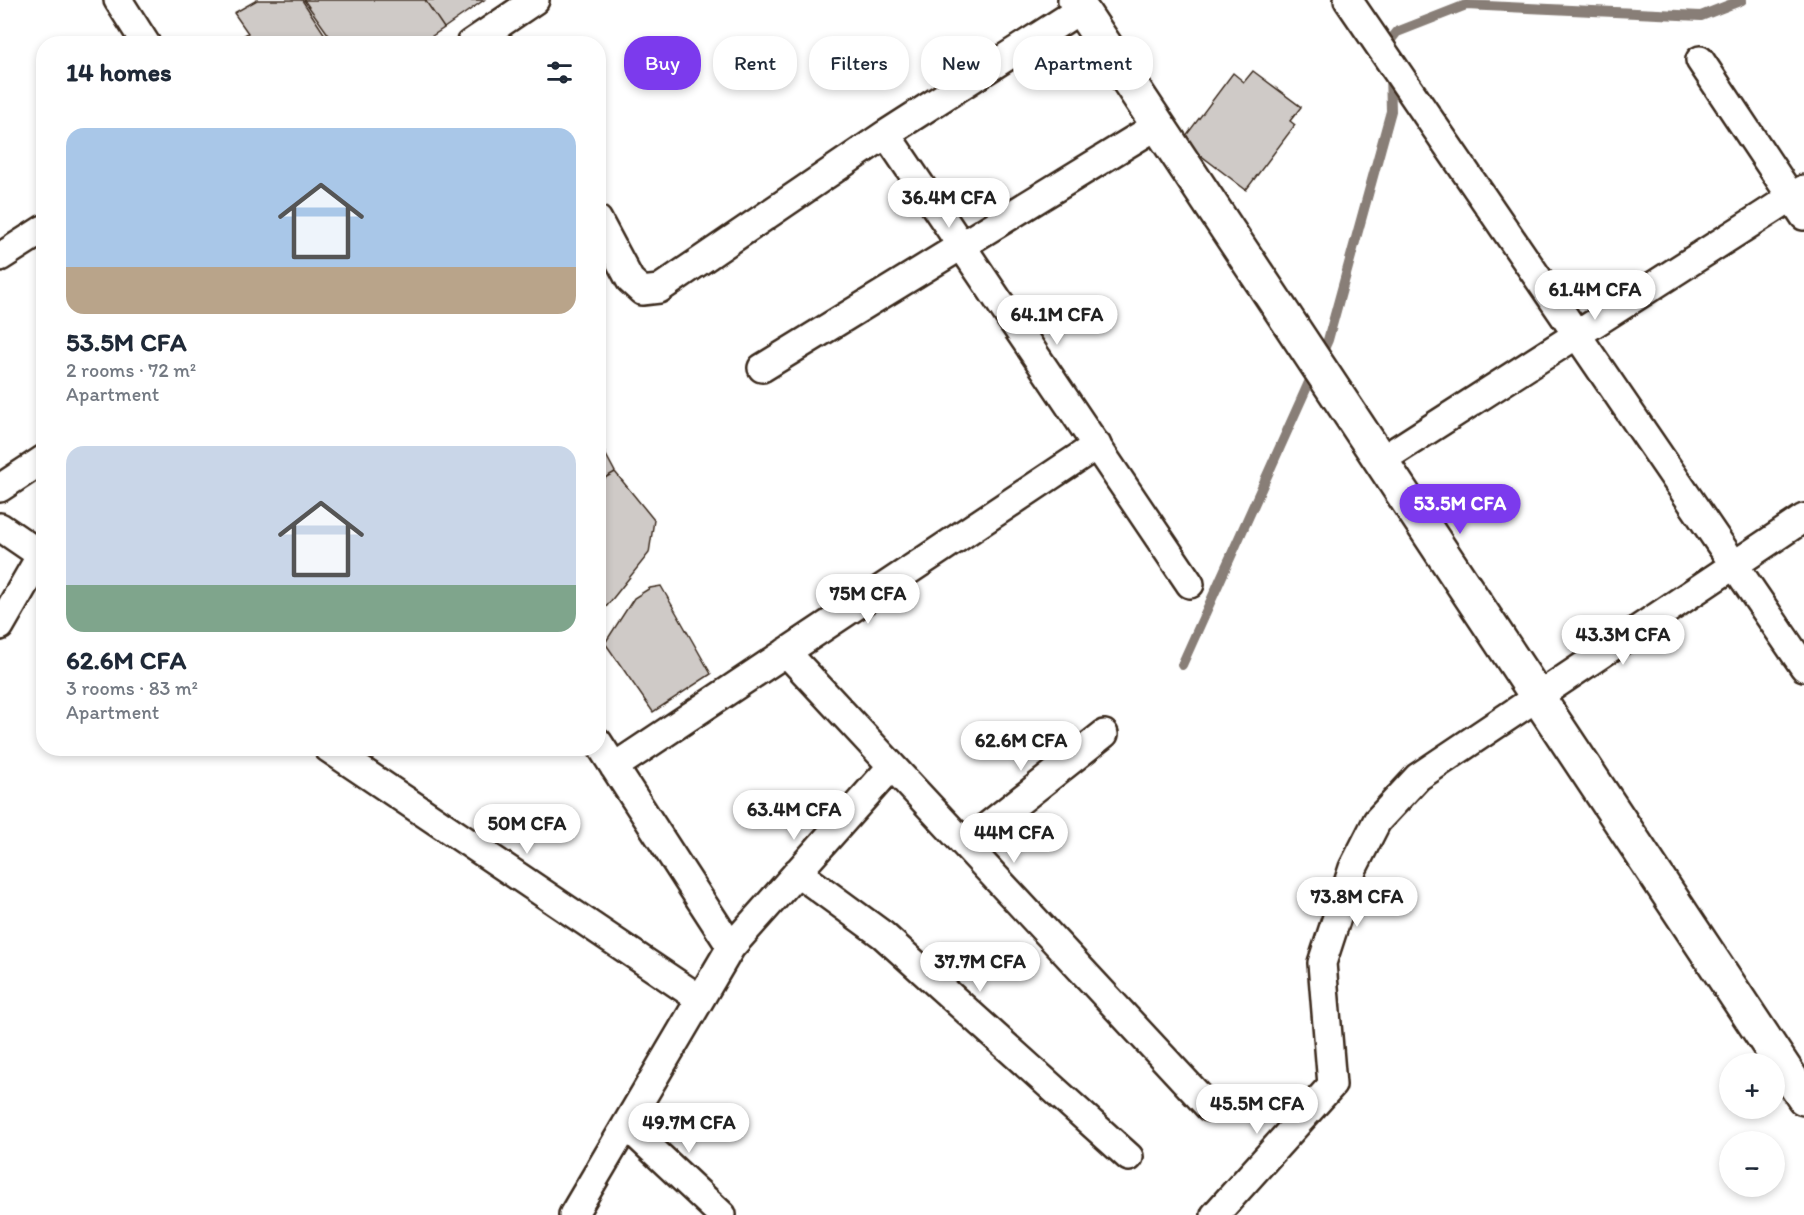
<!DOCTYPE html>
<meta charset="utf-8">
<style>
body{margin:0;font-family:Itim,sans-serif;background:#f6f6f7;color:#1f2937;height:100vh;display:flex;flex-direction:column;font-size:22px;white-space:nowrap}
*{box-sizing:border-box;margin:0}
p{font-size:20px;color:#747a83}
.icon{flex:none;width:33px;height:33px;fill:none;stroke:currentColor;stroke-width:2;stroke-linecap:round;stroke-linejoin:round}
.map{position:relative;flex:1;overflow:hidden}
.side{position:absolute;left:36px;top:36px;width:570px;height:720px;display:flex;flex-direction:column;background:#fff;border-radius:24px;box-shadow:0 3px 9px #0003}
.side>*{flex:none}
.banner{position:absolute;left:624px;top:36px;width:570px;height:54px;display:flex;gap:12px}
.fabs{position:absolute;left:1719px;top:1053px;display:grid;gap:12px}
.fabs a{display:grid;place-items:center;width:66px;height:66px;border-radius:50%;background:#fff;box-shadow:0 3px 9px #0003;font-size:30px}
.price{position:absolute;translate:-50% -51px;padding:0 14px;border-radius:21px;background:#fff;color:#222;font-size:20px;line-height:39px;filter:drop-shadow(0 2px 3px #0008)}
.price::after{content:'';position:absolute;left:50%;top:36px;width:18px;height:14px;margin-left:-9px;background:inherit;clip-path:polygon(0 0,100% 0,50% 100%)}
.price.current{background:#7c3aed;color:#fff}
ul{padding:0;list-style:none}
li{display:grid;align-content:center;gap:12px;height:318px;padding:0 30px}
li span{display:grid;place-items:center;height:186px;border-radius:18px;color:#555}
li>.icon{margin-inline-start:auto}
span .icon{width:108px;height:108px;fill:#fffc;stroke-width:1}
li b{font-size:26px}
h2{display:flex;justify-content:space-between;align-items:center;height:72px;padding:0 30px;font-size:26px}
.tag{padding:0 21px;border-radius:24px;background:#fff;box-shadow:0 3px 9px #0003;font-size:21px;line-height:54px}
.tag.current{background:#7c3aed;color:#fff}
.map>svg:first-child{display:block}
</style>
<div class="map">
<svg width="1804" height="1215" viewBox="0 0 1804 1215">
<rect width="100%" height="100%" fill="#fff"/>
<filter id="ink" filterUnits="userSpaceOnUse"><feTurbulence type="fractalNoise" baseFrequency=".0167" numOctaves="2"/><feDisplacementMap in="SourceGraphic" scale="12" xChannelSelector="R" yChannelSelector="G"/><feConvolveMatrix kernelMatrix="1 2 1 2 8 2 1 2 1" color-interpolation-filters="sRGB"/></filter>
<g filter="url(#ink)">
<g fill="none" stroke-linecap="round" stroke-linejoin="round">
<path stroke="#887e77" stroke-width="10" d="M 1390,53 L 1390,41 L 1397,32 L 1466,5 L 1701,16 L 1742,0
M 1182,665 L 1328,340 L 1391,111 L 1390,72"/>
</g>
<path fill="#cfcac7" stroke="#3b2a1e" stroke-width="1.5" d="M 257,0 L 302,0 L 331,44 L 235,44 L 234,41 L 248,33 L 234,13 Z
M 304,0 L 425,0 L 444,28 L 420,44 L 335,44 Z
M 425,0 L 484,0 L 444,28 Z
M 1253,71 L 1301,107 L 1290,121 L 1295,125 L 1246,190 L 1182,141 L 1233,73 L 1244,82 Z
M 598,440 L 615,472 L 598,482 Z
M 615,472 L 654,520 L 649,553 L 606,607 L 598,604 L 598,482 Z
M 661,586 L 711,674 L 653,712 L 605,643 L 634,598 L 650,588 Z"/>
<g fill="none" stroke-linecap="round" stroke-linejoin="round">
<defs>
<path id="street" d="M 118,0 L 146,44
M 1348,0 L 1804,667
M 470,44 L 535,0
M 1700,60 L 1804,216
M 886,134 L 1190,584
M 598,220 L 630,280 L 642,291 L 659,289 L 886,134 L 1081,9
M 0,257 L 44,229
M 762,368 L 1158,125
M 1380,461 L 1804,189
M 0,488 L 44,459
M 0,527 L 44,557
M 0,626 L 41,555
M 786,652 L 1209,1107
M 598,742 L 731,947
M 328,748 L 700,999
M 614,767 L 1097,445
M 965,844 L 1104,734
M 797,872 L 883,935 L 1129,1157
M 626,1125 L 722,1215
M 573,1215 L 731,947 L 892,766
M 1215,1215 L 1332,1085 L 1322,963 L 1353,868 L 1377,821 L 1418,777 L 1804,518"/>
<path id="secondary" d="M 1075,0 L 1804,1098"/>
</defs>
<use href="#street" stroke="#3b2a1e" stroke-width="32"/>
<use href="#secondary" stroke="#3b2a1e" stroke-width="38"/>
<use href="#street" stroke="#fff" stroke-width="27"/>
<use href="#secondary" stroke="#fff" stroke-width="33"/>
</g>
</g>
</svg>
<div class="fabs">
<a>+</a>
<a>−</a>
</div>
<b class="price" style="left:949px;top:229px">36.4M CFA</b>
<b class="price" style="left:1595px;top:321px">61.4M CFA</b>
<b class="price" style="left:1057px;top:346px">64.1M CFA</b>
<b class="price current" style="left:1460px;top:535px">53.5M CFA</b>
<b class="price" style="left:868px;top:625px">75M CFA</b>
<b class="price" style="left:1623px;top:666px">43.3M CFA</b>
<b class="price" style="left:1021px;top:772px">62.6M CFA</b>
<b class="price" style="left:794px;top:841px">63.4M CFA</b>
<b class="price" style="left:527px;top:855px">50M CFA</b>
<b class="price" style="left:1014px;top:864px">44M CFA</b>
<b class="price" style="left:1357px;top:928px">73.8M CFA</b>
<b class="price" style="left:980px;top:993px">37.7M CFA</b>
<b class="price" style="left:1257px;top:1135px">45.5M CFA</b>
<b class="price" style="left:689px;top:1154px">49.7M CFA</b>
<div class="banner">
<a class="tag current">Buy</a>
<a class="tag">Rent</a>
<a class="tag">Filters</a>
<a class="tag">New</a>
<a class="tag">Apartment</a>
</div>
<section class="side">
<h2>14 homes<svg class="icon" aria-label="filters" viewBox="0 0 24 24"><path d="M4 7h16M4 17h16"/><circle cx="9" cy="7" r="2"/><circle cx="15" cy="17" r="2"/></svg></h2>
<ul>
<li><span style="background:linear-gradient(#a9c7e8 75%,#b9a48a 0)"><svg class="icon" aria-label="home" viewBox="0 0 24 24"><path d="M3 11l9-7 9 7M6 9v11h12V9"/></svg></span><div><b>53.5M CFA</b><p>2 rooms · 72 m²</p><p>Apartment</p></div></li>
<li><span style="background:linear-gradient(#c9d6e8 75%,#7fa58c 0)"><svg class="icon" aria-label="home" viewBox="0 0 24 24"><path d="M3 11l9-7 9 7M6 9v11h12V9"/></svg></span><div><b>62.6M CFA</b><p>3 rooms · 83 m²</p><p>Apartment</p></div></li>
</ul>
</section>
</div>
